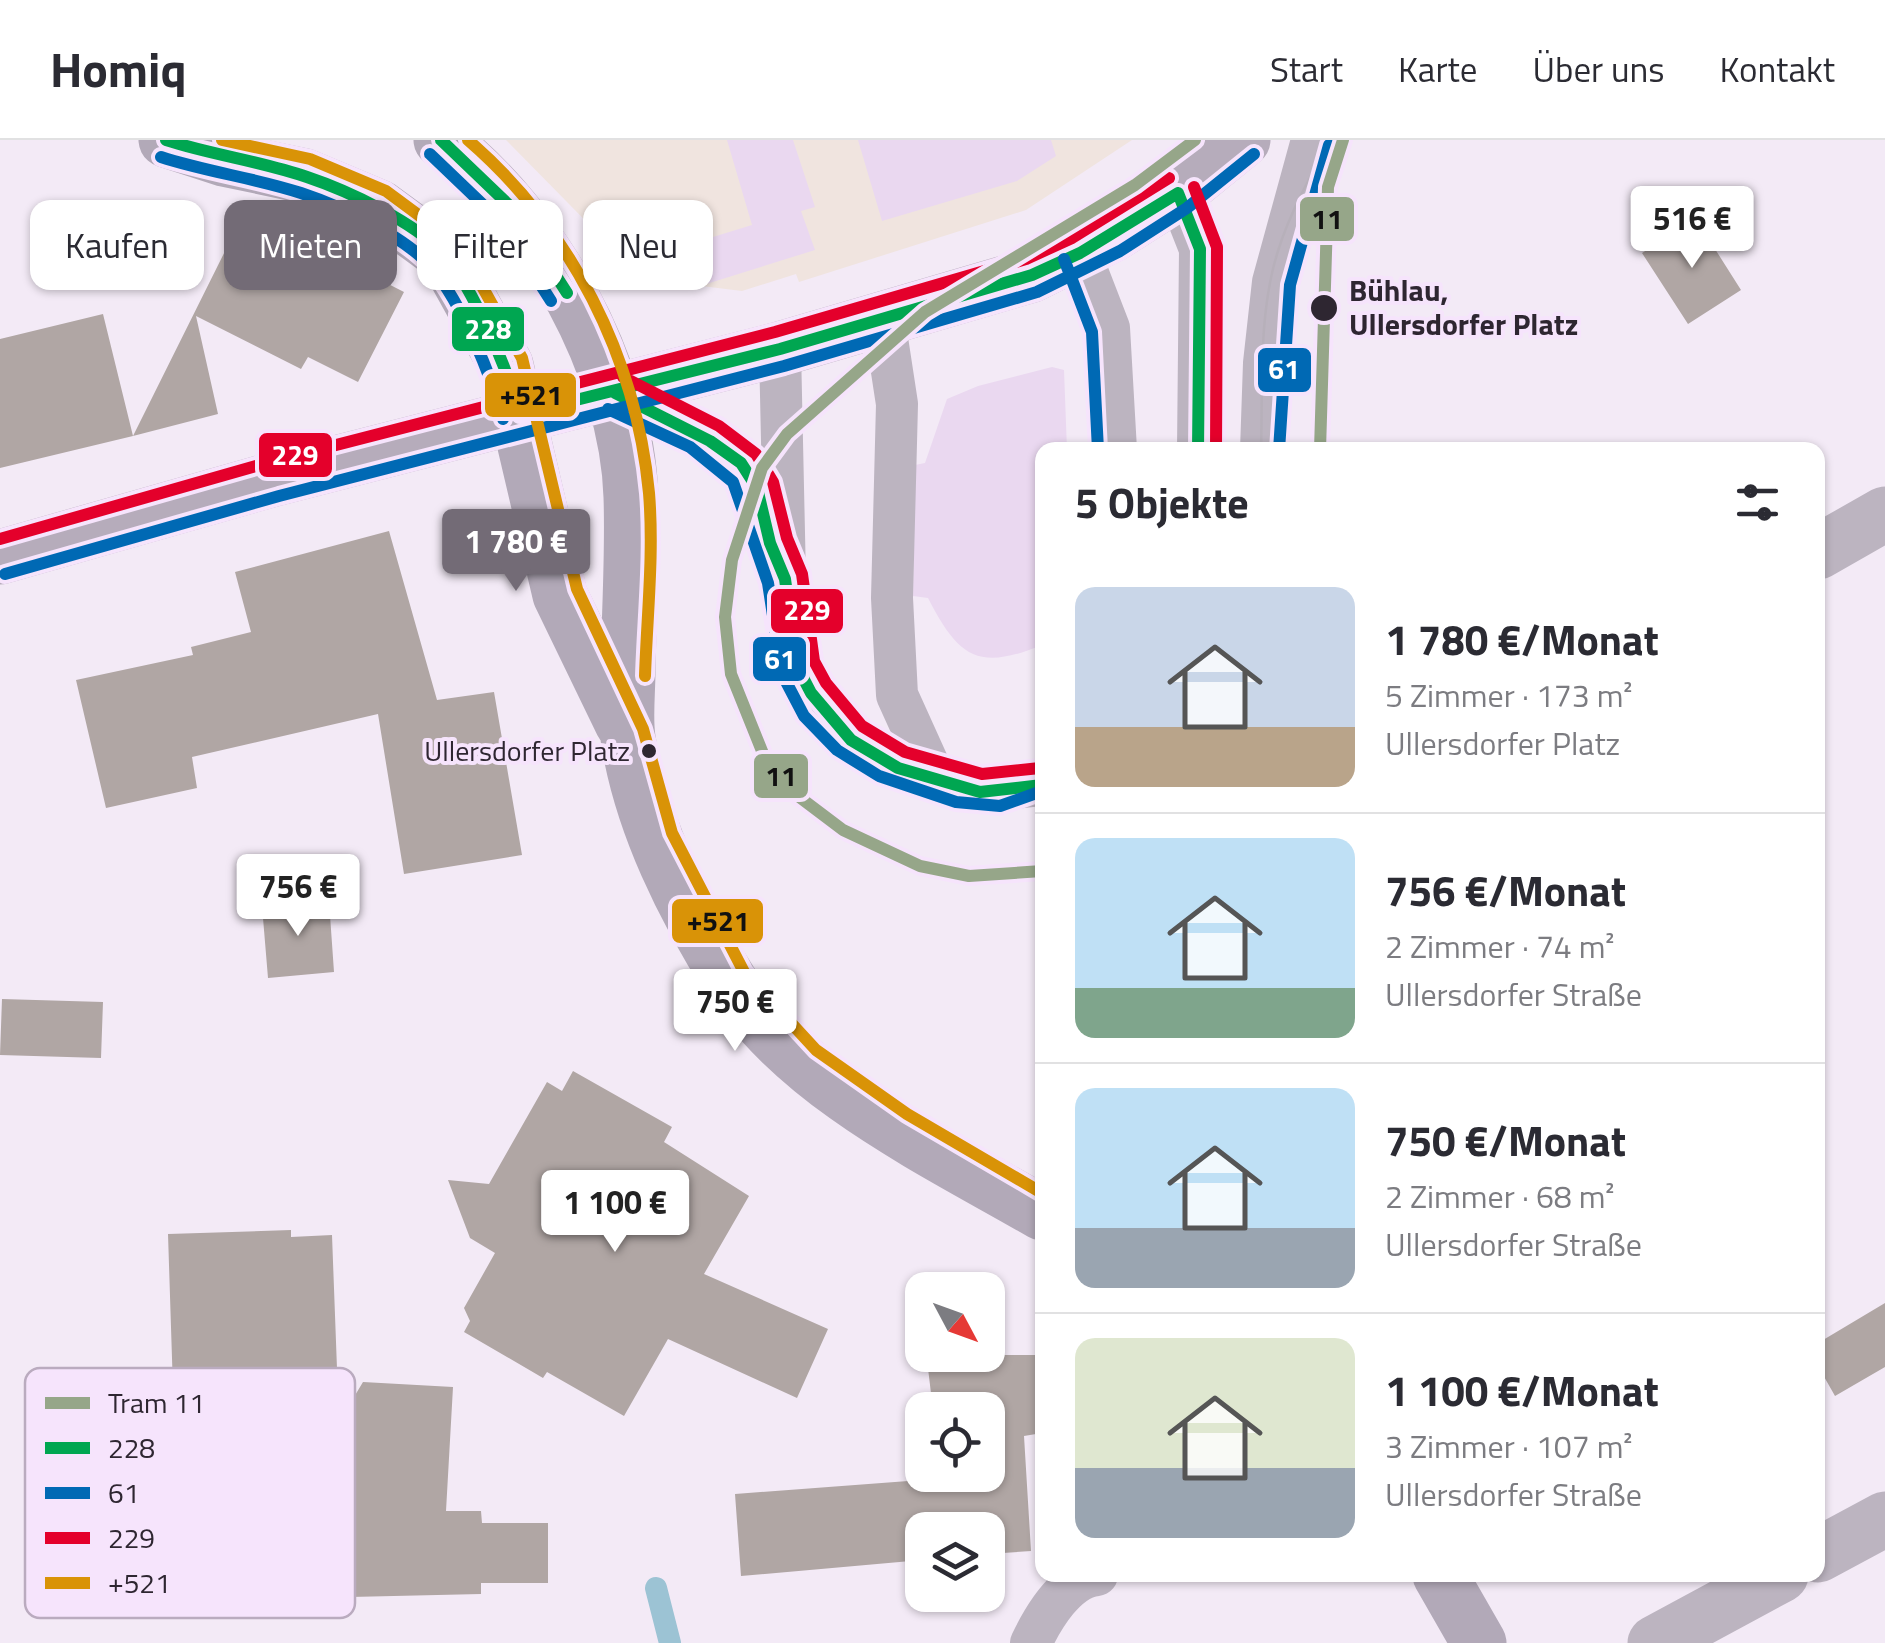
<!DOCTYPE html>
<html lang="de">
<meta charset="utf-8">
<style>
body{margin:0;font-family:"Titillium Web",sans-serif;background:#f7f7f7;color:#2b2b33;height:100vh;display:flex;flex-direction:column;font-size:38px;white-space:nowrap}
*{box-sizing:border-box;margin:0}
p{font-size:32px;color:#7c7c81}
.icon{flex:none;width:55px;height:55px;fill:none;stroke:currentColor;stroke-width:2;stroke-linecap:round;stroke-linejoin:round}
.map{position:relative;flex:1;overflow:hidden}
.panel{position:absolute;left:1035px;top:302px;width:790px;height:1140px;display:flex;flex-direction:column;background:#fff;border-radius:20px;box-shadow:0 2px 8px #0004}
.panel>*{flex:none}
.banner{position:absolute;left:30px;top:60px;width:855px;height:90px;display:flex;gap:20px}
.needle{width:65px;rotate:131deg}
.controls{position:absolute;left:905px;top:1132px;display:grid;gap:20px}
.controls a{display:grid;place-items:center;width:100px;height:100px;border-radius:20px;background:#fff;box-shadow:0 2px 8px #0004;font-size:50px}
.price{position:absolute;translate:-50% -85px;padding:0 22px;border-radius:10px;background:#fff;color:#222;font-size:32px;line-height:65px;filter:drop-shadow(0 2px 5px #0008)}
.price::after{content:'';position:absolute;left:50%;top:60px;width:30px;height:22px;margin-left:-15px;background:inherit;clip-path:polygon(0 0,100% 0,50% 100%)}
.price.active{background:#736b76;color:#fff}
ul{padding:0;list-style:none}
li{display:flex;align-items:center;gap:30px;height:250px;padding:0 40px}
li+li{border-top:2px solid #e1e1e2}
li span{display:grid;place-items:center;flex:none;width:280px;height:200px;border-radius:20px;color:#555}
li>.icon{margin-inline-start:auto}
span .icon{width:120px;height:120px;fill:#fffc;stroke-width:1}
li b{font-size:42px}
h2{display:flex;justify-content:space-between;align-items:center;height:120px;padding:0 40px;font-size:42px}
.pill{padding:0 35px;border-radius:20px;background:#fff;box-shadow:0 2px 8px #0004;font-size:35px;line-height:90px}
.pill.active{background:#736b76;color:#fff}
header{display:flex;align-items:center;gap:60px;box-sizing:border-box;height:140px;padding:0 50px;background:#fff;border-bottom:2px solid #e1e1e2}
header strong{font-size:48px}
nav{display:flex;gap:55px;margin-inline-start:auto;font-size:35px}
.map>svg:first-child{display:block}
</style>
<header>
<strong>Homiq</strong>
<nav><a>Start</a><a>Karte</a><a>Über uns</a><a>Kontakt</a></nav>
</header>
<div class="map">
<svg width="1885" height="1503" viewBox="0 0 1885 1503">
<rect width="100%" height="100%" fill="#f3eaf6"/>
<path fill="#f0e4df" d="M 506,0 L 1132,0 L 1026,70 L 799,142 L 796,134 L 742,151 L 669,142 L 628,124 Z"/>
<path fill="#ead8f0" d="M 727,0 L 793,0 L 815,67 L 801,71 L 815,110 L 700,146 L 687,105 L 752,85 Z
M 858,0 L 1051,0 L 1056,16 L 1017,41 L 882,81 Z
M 1052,227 L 1064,230 L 1067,310 L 1042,310 L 1042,505 C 977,532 958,516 928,458 L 913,456 L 915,325 L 925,323 L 947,259 L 978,246 Z"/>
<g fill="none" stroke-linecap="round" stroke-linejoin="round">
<path stroke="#9cc3d4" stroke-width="22" d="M 656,1448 L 670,1503"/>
</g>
<path fill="#b0a6a4" d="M 245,71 L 404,152 L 358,242 L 308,217 L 301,229 L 196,176 L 218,274 L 133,296 L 0,328 L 0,199 L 103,174 L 133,296 Z
M 1696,79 L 1741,150 L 1688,184 L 1642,113 Z
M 389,391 L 437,560 L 494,552 L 522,715 L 404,734 L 378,574 L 192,617 L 197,648 L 106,668 L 76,540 L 193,515 L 191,507 L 251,492 L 235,432 Z
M 329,761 L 334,832 L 268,838 L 262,766 Z
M 2,859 L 103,862 L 101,918 L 0,915 Z
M 573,931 L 672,987 L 664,1002 L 749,1056 L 704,1134 L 828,1189 L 797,1258 L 668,1199 L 624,1276 L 547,1232 L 543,1238 L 464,1192 L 470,1181 L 464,1168 L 495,1113 L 470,1098 L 448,1040 L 489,1044 L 547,942 L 562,951 Z
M 291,1090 L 291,1097 L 332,1095 L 339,1282 L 363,1242 L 453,1247 L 446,1371 L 481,1371 L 482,1383 L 548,1383 L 548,1443 L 481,1443 L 481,1454 L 350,1457 L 349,1397 L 130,1407 L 125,1282 L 174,1280 L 168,1094 Z
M 1885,1163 L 1885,1227 L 1835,1256 L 1818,1226 L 1818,1203 Z
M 963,1215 L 1038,1215 L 1042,1293 L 1024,1296 L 1031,1411 L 988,1414 L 988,1390 L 922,1390 L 922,1420 L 741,1436 L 735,1354 L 988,1335 L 988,1270 L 933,1270 L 927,1220 Z"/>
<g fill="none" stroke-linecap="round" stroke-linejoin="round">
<path stroke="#bcb4c0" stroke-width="42" d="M 1178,53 L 1200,109 L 1198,310
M 1080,113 L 1109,188 L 1116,310
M 884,179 L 897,264 L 892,458 L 897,555 L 935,639
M 780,209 L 785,439 L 797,526 L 811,553 L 851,600 L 898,628 L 980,652 L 1042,645
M 615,253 C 660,275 736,298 757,348 C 764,364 766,385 769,402
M 1261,310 L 1264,223 L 1273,142 L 1312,0
M 1031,1503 C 1043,1478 1066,1438 1097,1435"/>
<path stroke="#bcb4c0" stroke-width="55" d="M 1818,412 L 1885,374
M 1818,1415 L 1885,1379
M 1655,1503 L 1781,1435"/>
<path stroke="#b2a9b8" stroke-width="55" d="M 166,0 L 224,19 L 305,36 L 379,67 L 445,115 L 506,225 L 560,455 L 622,583
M 441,0 C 543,78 627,227 631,357 C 633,414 629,473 628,530 C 628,552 625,577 628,598 C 641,683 684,770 730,841 C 798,947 937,1012 1042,1073
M 1440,1435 L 1479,1503"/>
<path stroke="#b6acbb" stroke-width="55" d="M 0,417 L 274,339 L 780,209 L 1032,135 L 1112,95 L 1178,53 L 1243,0"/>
<path stroke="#b7b0ba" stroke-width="2.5" d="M 1261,310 C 1263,246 1258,173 1278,111 C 1290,72 1311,35 1331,0
M 1017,732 L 1042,725"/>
<defs>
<path id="bus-1" d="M 166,0 C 212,15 261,21 307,37 C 346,50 418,83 445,116 C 474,149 508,231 520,274
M 441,0 L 513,69 L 567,153
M 1178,53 L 1200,109 L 1198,310
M 615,253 L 710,301 L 741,323 L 757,348 L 770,403 L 785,439 L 797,526 L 811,553 L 851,600 L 898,628 L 980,652 L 1042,645
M 520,274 L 780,209 L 1032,135 L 1080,113 L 1178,53"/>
<path id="bus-2" d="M 430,14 L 500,81 L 551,161
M 161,17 C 207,32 255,38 301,53 C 340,66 405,96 432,128 C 462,164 491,235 503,279
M 1064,119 L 1092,192 L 1098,310
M 608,269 L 690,307 L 733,342 L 768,443 L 782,534 L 804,576 L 837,610 L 879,636 L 956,662 L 1000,666 L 1042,651
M 1279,310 L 1290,145 L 1329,5
M 5,434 L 279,356 L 784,226 L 1037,152 L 1120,111 L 1187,68 L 1254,14"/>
<path id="bus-3" d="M 1194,47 L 1217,107 L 1216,310
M 623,237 L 719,286 L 756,314 L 773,342 L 787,398 L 802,434 L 814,521 L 826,543 L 862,586 L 905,612 L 982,634 L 1040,628
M 0,399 L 270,322 L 775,192 L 1026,119 L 1072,98 L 1169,38"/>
<path id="bus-4" d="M 222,0 L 310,19 L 386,51 L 459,105 L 522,218 L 577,449 L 643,589 L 672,693 L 744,832 L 816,910 L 907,974 L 1042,1053
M 468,0 C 571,89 636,217 649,353 C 654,414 647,475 645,536"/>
</defs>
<use href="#bus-1" stroke="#f6e4fc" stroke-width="20"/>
<use href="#bus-2" stroke="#f6e4fc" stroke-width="20"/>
<use href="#bus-3" stroke="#f6e4fc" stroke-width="20"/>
<use href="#bus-4" stroke="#f6e4fc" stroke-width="20"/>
<use href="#bus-1" stroke="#00a651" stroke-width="12"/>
<use href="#bus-2" stroke="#0069b4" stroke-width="12"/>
<use href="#bus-3" stroke="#e4002b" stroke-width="12"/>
<use href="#bus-4" stroke="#d99307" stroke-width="12"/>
<defs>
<path id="tram-1" d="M 1320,310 L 1328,47 L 1343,0
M 1042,731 L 969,736 L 920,726 L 843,690 L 798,656 L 764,616 L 731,534 L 725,477 L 732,420 L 762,328 L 787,294 L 925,172 L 1135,45 L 1195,0"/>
</defs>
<use href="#tram-1" stroke="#f6e4fc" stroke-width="20"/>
<use href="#tram-1" stroke="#96a689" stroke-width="12"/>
</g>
<g fill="#2e2631" stroke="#f6e4fc" stroke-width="4">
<circle cx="1324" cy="168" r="15"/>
<circle cx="649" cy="611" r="9"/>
</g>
<g text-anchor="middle" stroke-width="8" stroke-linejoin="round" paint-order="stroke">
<g font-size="28" fill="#2e2631" stroke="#f6e4fc" text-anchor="end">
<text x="630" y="621">Ullersdorfer Platz</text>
</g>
<g font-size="30" font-weight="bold" fill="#2e2631" stroke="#f6e4fc" text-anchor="start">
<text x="1349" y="161">Bühlau,<tspan x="1349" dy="34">Ullersdorfer Platz</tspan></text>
</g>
</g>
<rect x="25" y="1228" width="330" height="250" rx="15" fill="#f6e4fc" stroke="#baabbf" stroke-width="2.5"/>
<rect x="45" y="1257" width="45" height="12" fill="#96a689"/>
<rect x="45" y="1302" width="45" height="12" fill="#00a651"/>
<rect x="45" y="1347" width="45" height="12" fill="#0069b4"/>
<rect x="45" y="1392" width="45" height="12" fill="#e4002b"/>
<rect x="45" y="1437" width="45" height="12" fill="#d99307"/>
<g font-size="28" fill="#2e2631">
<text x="108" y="1273">Tram 11</text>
<text x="108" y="1318">228</text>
<text x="108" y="1363">61</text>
<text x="108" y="1408">229</text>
<text x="108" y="1453">+521</text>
</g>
<g stroke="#f6e4fc" stroke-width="4">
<rect x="1298" y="55" width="58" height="48" rx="10" fill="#96a689"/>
<rect x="450" y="165" width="76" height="48" rx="10" fill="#00a651"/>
<rect x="1256" y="206" width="57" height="48" rx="10" fill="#0069b4"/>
<rect x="483" y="231" width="95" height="48" rx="10" fill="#d99307"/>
<rect x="257" y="291" width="77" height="48" rx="10" fill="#e4002b"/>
<rect x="769" y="447" width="76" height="48" rx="10" fill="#e4002b"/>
<rect x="751" y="495" width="57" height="48" rx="10" fill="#0069b4"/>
<rect x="752" y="612" width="58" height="48" rx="10" fill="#96a689"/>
<rect x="670" y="757" width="95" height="48" rx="10" fill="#d99307"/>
</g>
<g font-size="28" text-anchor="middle" font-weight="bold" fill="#fff">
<text x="488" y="199">228</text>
<text x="1284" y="239">61</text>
<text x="295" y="325">229</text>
<text x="807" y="480">229</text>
<text x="780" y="529">61</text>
</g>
<g font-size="28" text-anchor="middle" font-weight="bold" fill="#111">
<text x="1327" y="89">11</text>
<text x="531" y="265">+521</text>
<text x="781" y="646">11</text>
<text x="718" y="791">+521</text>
</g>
</svg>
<div class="controls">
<a><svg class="needle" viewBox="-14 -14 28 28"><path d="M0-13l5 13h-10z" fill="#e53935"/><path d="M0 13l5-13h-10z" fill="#7c7c81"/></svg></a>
<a><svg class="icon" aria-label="locate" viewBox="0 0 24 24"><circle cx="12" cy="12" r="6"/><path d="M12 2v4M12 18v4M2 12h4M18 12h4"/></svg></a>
<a><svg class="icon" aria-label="layers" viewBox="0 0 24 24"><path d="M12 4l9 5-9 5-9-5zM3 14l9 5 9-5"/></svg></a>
</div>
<b class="price" style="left:1692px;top:131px">516 €</b>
<b class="price active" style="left:516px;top:454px">1 780 €</b>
<b class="price" style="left:298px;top:799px">756 €</b>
<b class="price" style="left:735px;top:914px">750 €</b>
<b class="price" style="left:615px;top:1115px">1 100 €</b>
<div class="banner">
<a class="pill">Kaufen</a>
<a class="pill active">Mieten</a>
<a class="pill">Filter</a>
<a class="pill">Neu</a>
</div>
<section class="panel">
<h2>5 Objekte<svg class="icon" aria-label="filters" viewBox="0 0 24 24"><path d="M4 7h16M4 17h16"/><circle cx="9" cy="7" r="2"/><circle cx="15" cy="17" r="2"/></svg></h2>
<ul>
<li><span style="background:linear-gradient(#c9d6e8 70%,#b9a48a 0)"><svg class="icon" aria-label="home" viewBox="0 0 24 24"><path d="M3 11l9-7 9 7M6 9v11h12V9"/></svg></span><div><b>1 780 €/Monat</b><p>5 Zimmer · 173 m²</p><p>Ullersdorfer Platz</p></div></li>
<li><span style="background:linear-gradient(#bfe0f5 75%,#7fa58c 0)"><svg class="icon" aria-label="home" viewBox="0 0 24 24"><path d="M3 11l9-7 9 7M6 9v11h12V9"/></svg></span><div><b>756 €/Monat</b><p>2 Zimmer · 74 m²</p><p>Ullersdorfer Straße</p></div></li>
<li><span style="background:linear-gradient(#bfe0f5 70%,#9aa5b1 0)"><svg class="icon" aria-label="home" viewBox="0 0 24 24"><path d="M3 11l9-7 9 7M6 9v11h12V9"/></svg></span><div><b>750 €/Monat</b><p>2 Zimmer · 68 m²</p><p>Ullersdorfer Straße</p></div></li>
<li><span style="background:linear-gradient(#dfe7d0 65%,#9aa5b1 0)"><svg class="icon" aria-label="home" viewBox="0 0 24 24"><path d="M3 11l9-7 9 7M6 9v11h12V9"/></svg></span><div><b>1 100 €/Monat</b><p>3 Zimmer · 107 m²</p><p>Ullersdorfer Straße</p></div></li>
</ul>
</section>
</div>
